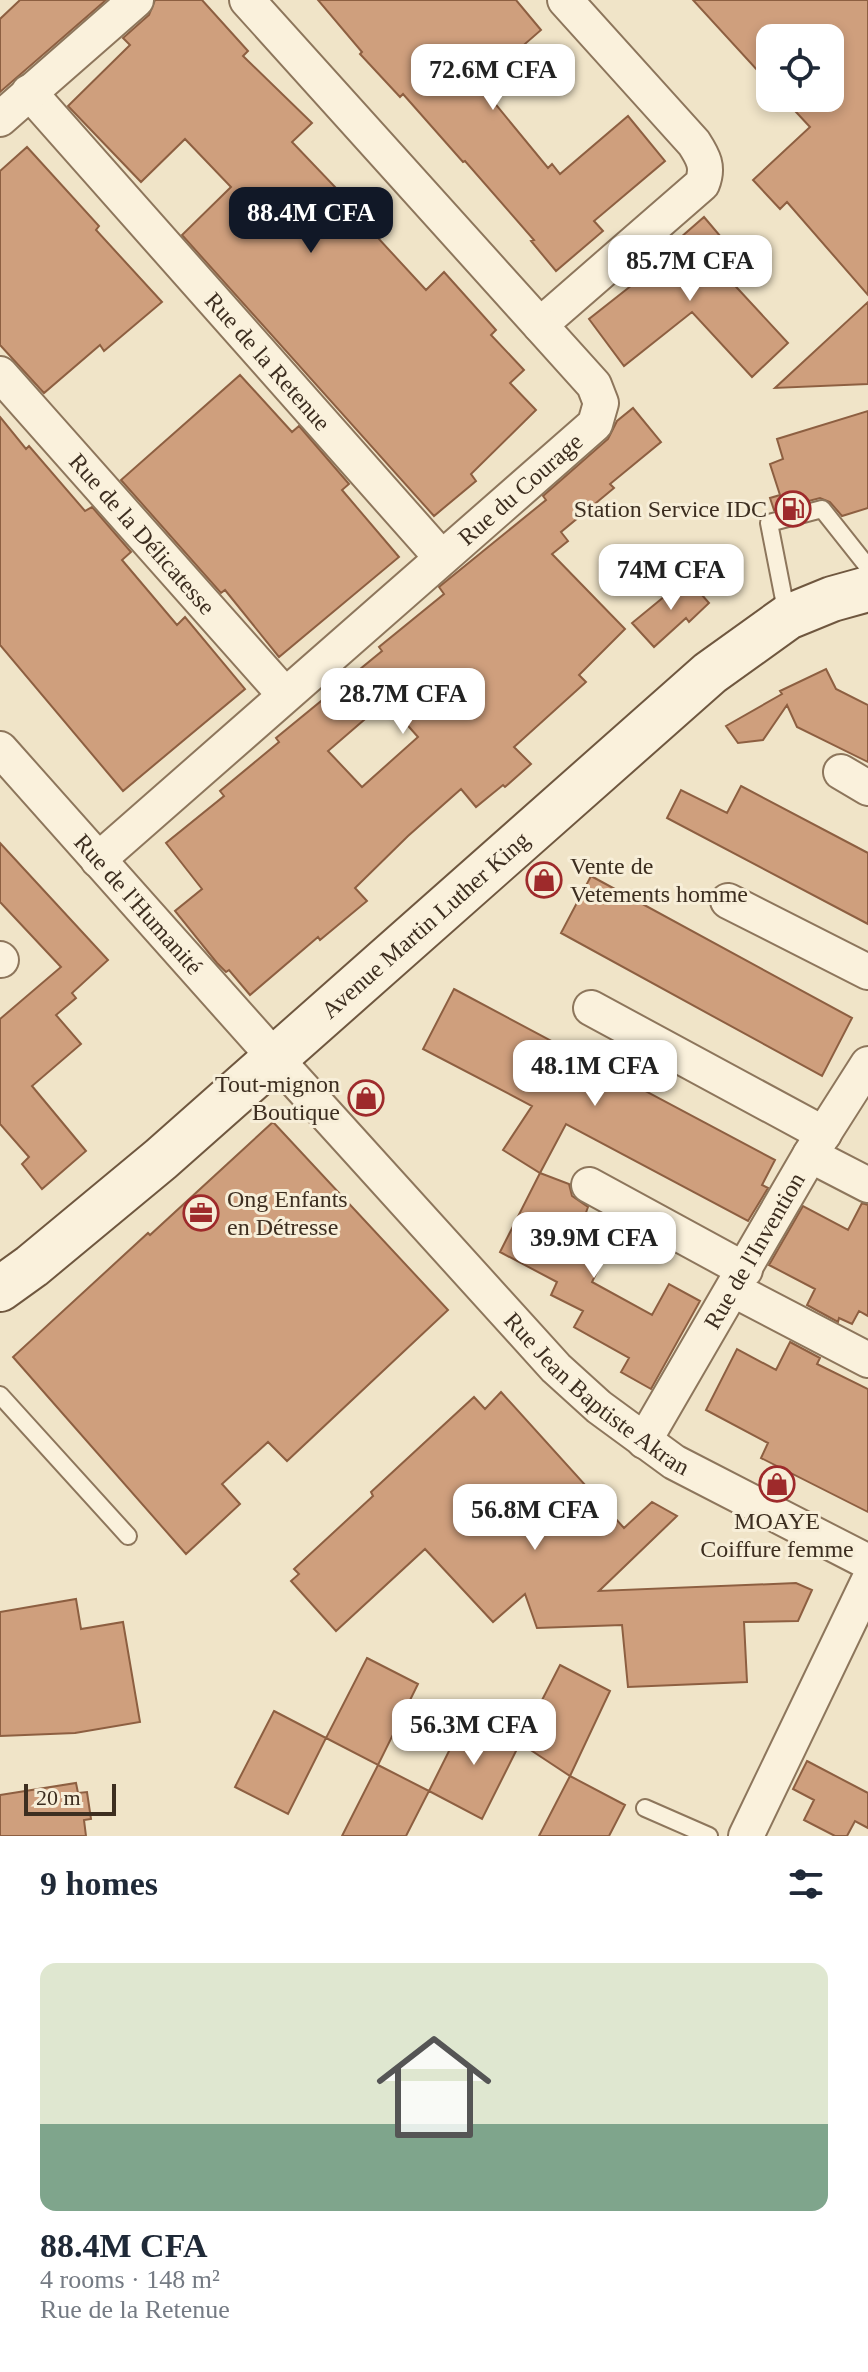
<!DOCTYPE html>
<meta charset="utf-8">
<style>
body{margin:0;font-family:Georgia,serif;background:#f6f6f7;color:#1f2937;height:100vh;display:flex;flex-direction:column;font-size:30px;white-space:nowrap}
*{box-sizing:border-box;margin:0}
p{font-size:26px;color:#747a83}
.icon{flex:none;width:44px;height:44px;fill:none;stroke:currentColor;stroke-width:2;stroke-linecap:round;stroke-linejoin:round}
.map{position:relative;height:1836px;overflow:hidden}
.details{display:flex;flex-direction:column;background:#fff;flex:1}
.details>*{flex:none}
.tools{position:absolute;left:756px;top:24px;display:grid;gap:16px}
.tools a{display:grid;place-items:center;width:88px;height:88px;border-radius:16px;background:#fff;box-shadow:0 4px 12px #0003;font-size:40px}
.scale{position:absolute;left:24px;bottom:20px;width:92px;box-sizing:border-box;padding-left:8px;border:4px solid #3d2e20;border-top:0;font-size:22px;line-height:28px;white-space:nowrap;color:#3d2e20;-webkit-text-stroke:6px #f7eed8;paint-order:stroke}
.price{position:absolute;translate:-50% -68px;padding:0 18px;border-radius:16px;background:#fff;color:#222;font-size:26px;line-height:52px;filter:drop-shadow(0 2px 4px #0008)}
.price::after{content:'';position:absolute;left:50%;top:48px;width:24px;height:18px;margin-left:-12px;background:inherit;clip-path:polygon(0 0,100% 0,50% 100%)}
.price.current{background:#111827;color:#fff}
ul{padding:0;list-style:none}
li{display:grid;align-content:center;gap:16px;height:424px;padding:0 40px}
li span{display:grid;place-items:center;height:248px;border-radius:16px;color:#555}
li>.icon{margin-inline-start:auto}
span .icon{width:144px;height:144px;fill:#fffc;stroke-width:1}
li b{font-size:34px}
h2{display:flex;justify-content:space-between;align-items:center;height:96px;padding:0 40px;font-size:34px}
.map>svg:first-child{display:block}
</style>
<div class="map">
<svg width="868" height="1836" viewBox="0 0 868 1836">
<rect width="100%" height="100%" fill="#f0e4c8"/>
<path fill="#cf9f7d" stroke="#8d5f41" stroke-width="2" fill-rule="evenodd" d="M 20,0 L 106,0 L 0,92 L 0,19 Z
M 155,0 L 202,0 L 248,51 L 243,56 L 312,123 L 292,142 L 358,211 L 355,213 L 426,290 L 444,272 L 496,330 L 491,335 L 524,370 L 510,383 L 536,410 L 471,474 L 476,481 L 434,516 L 182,235 L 231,187 L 185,139 L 141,182 L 68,106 L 130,45 L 123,38 L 149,15 Z
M 318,0 L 516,0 L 541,30 L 479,84 L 548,168 L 552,164 L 560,174 L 628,116 L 665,161 L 594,221 L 603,231 L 556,271 L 531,241 L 534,240 L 465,161 L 463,162 L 403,94 L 400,97 L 360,54 L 362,52 Z
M 693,0 L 868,0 L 868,295 L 787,202 L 780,209 L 753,180 L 810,127 L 783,98 L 830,98 L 830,38 L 770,38 L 770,84 Z
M 27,147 L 99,226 L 96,230 L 162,302 L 104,351 L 100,345 L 44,393 L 0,345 L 0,171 Z
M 704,217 L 743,263 L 727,277 L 788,343 L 752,377 L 692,312 L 624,366 L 589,319 L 660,263 L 656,259 Z
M 868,302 L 868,384 L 775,388 Z
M 240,375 L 292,432 L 299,426 L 349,484 L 342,490 L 399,557 L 279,657 L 225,590 L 221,593 L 121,480 Z
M 633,408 L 661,442 L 610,484 L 614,488 L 561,532 L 568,541 L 552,554 L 625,629 L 579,675 L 586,682 L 514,747 L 531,764 L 505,787 L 503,785 L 476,807 L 461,789 L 408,836 L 355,888 L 367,901 L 320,940 L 318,937 L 250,995 L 229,970 L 226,972 L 217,963 L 175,911 L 202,889 L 166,843 L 224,796 L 220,791 L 279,742 L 276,738 L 382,651 L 379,647 L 444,594 L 439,587 L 546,500 L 543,496 L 608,439 L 617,421 ZM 386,701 L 418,737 L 362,787 L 328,751 Z
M 868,411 L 868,508 L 842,516 L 830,502 L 820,498 L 774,510 L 770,498 L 780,495 L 770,464 L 783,459 L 777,439 Z
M 0,417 L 26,449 L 29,446 L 85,511 L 92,507 L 131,552 L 122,560 L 177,625 L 185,617 L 245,689 L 123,791 L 0,645 Z
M 687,578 L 709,603 L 689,622 L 686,618 L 654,647 L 632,623 Z
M 826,669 L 836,689 L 868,705 L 868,762 L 797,727 L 787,705 L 763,740 L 738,743 L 726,726 L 782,694 L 780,691 Z
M 741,786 L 868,853 L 868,924 L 667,818 L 681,790 L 727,813 Z
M 0,843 L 108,960 L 72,993 L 76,998 L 56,1015 L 81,1044 L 32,1086 L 86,1151 L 42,1189 L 22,1164 L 29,1157 L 0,1124 L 0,1019 L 61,967 L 0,902 Z
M 591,876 L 852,1018 L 822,1076 L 561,933 Z
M 454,989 L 775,1160 L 762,1185 L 768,1188 L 748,1221 L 566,1124 L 540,1173 L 503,1150 L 532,1106 L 423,1049 Z
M 273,1122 L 448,1310 L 287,1461 L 268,1442 L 222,1484 L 240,1504 L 186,1554 L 13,1357 L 148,1233 L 150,1235 Z
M 540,1173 L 569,1184 L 572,1196 L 588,1207 L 583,1221 L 614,1237 L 592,1282 L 652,1315 L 669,1284 L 700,1301 L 651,1389 L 621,1372 L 629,1358 L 574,1327 L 583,1311 L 551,1295 L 557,1282 L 500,1252 Z
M 862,1203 L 868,1205 L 868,1316 L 859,1311 L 852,1324 L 839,1318 L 838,1322 L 807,1305 L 815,1289 L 769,1265 L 803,1206 L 848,1230 Z
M 790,1342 L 820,1358 L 817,1364 L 868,1389 L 868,1512 L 761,1458 L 768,1443 L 706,1410 L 737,1349 L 776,1370 Z
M 501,1392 L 624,1528 L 652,1502 L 677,1516 L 599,1591 L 796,1583 L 812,1590 L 798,1621 L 744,1622 L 747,1682 L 628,1687 L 622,1625 L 537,1628 L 525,1594 L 493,1622 L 425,1549 L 336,1631 L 291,1581 L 299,1574 L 294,1569 L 373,1496 L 371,1492 L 474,1397 L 485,1409 Z
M 76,1599 L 81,1629 L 123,1622 L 140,1722 L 75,1733 L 0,1736 L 0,1612 Z
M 367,1658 L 418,1684 L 378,1765 L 326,1738 Z
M 560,1665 L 610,1691 L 570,1776 L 520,1743 Z
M 274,1711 L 326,1738 L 288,1814 L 235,1787 Z
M 467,1715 L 520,1743 L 482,1819 L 429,1791 Z
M 807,1761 L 868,1793 L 868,1828 L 855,1821 L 847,1836 L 835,1836 L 804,1820 L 814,1800 L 793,1789 Z
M 378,1765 L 429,1791 L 406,1836 L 342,1836 Z
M 570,1776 L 625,1805 L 609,1836 L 539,1836 Z
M 76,1783 L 78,1793 L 87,1792 L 91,1819 L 84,1820 L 86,1836 L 0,1836 L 0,1795 Z"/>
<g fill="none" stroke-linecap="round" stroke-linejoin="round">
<defs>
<path id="lane" d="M 787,615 L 769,523 L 822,509 L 868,567
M 0,1395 L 128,1536
M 645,1808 L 709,1836"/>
<g id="street">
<path id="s1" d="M 29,92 L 441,557"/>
<path d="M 0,119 L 136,0"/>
<path d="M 540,325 L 702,184 C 709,167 703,157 694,143 L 565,0"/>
<path id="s2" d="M 0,374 L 285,695"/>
<path id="s3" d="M 0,749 L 276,1059 L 556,1368 L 599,1407 L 674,1462 L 868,1562"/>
<path d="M 841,772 L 868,788"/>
<path id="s4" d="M 98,860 L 595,424 L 601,403 L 594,385 L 247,0"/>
<path d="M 728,901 L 868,972"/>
<path d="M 0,959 L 1,960"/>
<path d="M 591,1008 L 824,1134"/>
<path d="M 810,1155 L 868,1185"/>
<path d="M 589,1185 L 745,1270"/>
<path d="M 734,1290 L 868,1360"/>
<path id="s5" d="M 644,1441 L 810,1155 L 868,1064"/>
<path d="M 746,1836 L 868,1582"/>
</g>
<g id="secondary">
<path id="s6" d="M 0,1289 L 32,1266 L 161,1159 L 710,673 L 788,617 L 832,599 L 868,589"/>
</g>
</defs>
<use href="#lane" stroke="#8d765c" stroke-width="20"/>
<use href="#street" stroke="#8d765c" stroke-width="38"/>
<use href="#secondary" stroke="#6f573f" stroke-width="48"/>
<use href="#lane" stroke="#faf1dc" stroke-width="16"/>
<use href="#street" stroke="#faf1dc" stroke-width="34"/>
<use href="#secondary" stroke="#faf1dc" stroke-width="44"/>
</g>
<defs>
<symbol id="fuel-ring" viewBox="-11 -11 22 22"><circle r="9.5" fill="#f7eed8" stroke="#9e2a2b" stroke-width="1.5"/><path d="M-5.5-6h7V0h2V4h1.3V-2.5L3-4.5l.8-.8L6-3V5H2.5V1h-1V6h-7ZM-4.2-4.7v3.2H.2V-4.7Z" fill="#9e2a2b"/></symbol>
<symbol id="shop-ring" viewBox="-11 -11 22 22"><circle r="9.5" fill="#f7eed8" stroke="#9e2a2b" stroke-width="1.5"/><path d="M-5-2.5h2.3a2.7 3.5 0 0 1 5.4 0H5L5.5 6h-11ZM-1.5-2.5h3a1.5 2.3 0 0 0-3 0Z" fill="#9e2a2b"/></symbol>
<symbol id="office-ring" viewBox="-11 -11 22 22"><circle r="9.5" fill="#f7eed8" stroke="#9e2a2b" stroke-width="1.5"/><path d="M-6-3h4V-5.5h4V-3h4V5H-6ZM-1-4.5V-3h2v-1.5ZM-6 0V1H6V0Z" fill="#9e2a2b"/></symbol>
</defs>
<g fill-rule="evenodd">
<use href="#fuel-ring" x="773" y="489" width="40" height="40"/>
<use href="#shop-ring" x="524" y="860" width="40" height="40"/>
<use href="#shop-ring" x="346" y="1078" width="40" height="40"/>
<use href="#office-ring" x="181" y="1193" width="40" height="40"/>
<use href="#shop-ring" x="757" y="1464" width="40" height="40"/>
</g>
<g text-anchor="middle" stroke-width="6" stroke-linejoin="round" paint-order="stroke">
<g font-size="24" fill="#3d2e20" stroke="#f7eed8">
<text dy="8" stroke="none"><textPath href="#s1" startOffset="360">Rue de la Retenue</textPath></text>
<text dy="8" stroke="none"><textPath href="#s4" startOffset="562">Rue du Courage</textPath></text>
<text dy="8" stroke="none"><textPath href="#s2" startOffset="214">Rue de la Délicatesse</textPath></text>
<text dy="8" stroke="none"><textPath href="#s3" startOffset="208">Rue de l'Humanité</textPath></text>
<text dy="8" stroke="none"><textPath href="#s6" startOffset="560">Avenue Martin Luther King</textPath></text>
<text dy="8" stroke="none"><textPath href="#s5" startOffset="220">Rue de l'Invention</textPath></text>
<text dy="8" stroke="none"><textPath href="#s3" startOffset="880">Rue Jean Baptiste Akran</textPath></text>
</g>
<g font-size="24" fill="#3d2e20" stroke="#f7eed8" text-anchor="end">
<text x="767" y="517">Station Service IDC</text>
<text x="570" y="874" text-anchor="start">Vente de<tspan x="570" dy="28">Vetements homme</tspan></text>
<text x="340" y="1092">Tout-mignon<tspan x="340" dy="28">Boutique</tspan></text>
<text x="227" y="1207" text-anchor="start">Ong Enfants<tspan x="227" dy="28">en Détresse</tspan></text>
<text x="777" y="1529" text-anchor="middle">MOAYE<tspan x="777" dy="28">Coiffure femme</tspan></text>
</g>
</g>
</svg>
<div class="tools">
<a><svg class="icon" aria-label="locate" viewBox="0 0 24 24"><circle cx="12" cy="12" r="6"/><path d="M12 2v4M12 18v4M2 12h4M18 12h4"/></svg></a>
</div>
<div class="scale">20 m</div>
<b class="price" style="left:493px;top:112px">72.6M CFA</b>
<b class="price current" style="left:311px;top:255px">88.4M CFA</b>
<b class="price" style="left:690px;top:303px">85.7M CFA</b>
<b class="price" style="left:671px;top:612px">74M CFA</b>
<b class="price" style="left:403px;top:736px">28.7M CFA</b>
<b class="price" style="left:595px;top:1108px">48.1M CFA</b>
<b class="price" style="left:594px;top:1280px">39.9M CFA</b>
<b class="price" style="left:535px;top:1552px">56.8M CFA</b>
<b class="price" style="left:474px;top:1767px">56.3M CFA</b>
</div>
<section class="details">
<h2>9 homes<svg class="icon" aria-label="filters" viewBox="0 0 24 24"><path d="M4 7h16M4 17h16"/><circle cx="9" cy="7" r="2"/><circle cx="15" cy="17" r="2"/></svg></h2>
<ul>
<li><span style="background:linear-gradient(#dfe7d0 65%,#7fa58c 0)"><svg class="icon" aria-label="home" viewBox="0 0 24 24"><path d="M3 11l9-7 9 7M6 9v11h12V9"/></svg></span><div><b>88.4M CFA</b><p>4 rooms · 148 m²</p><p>Rue de la Retenue</p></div></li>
</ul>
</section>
